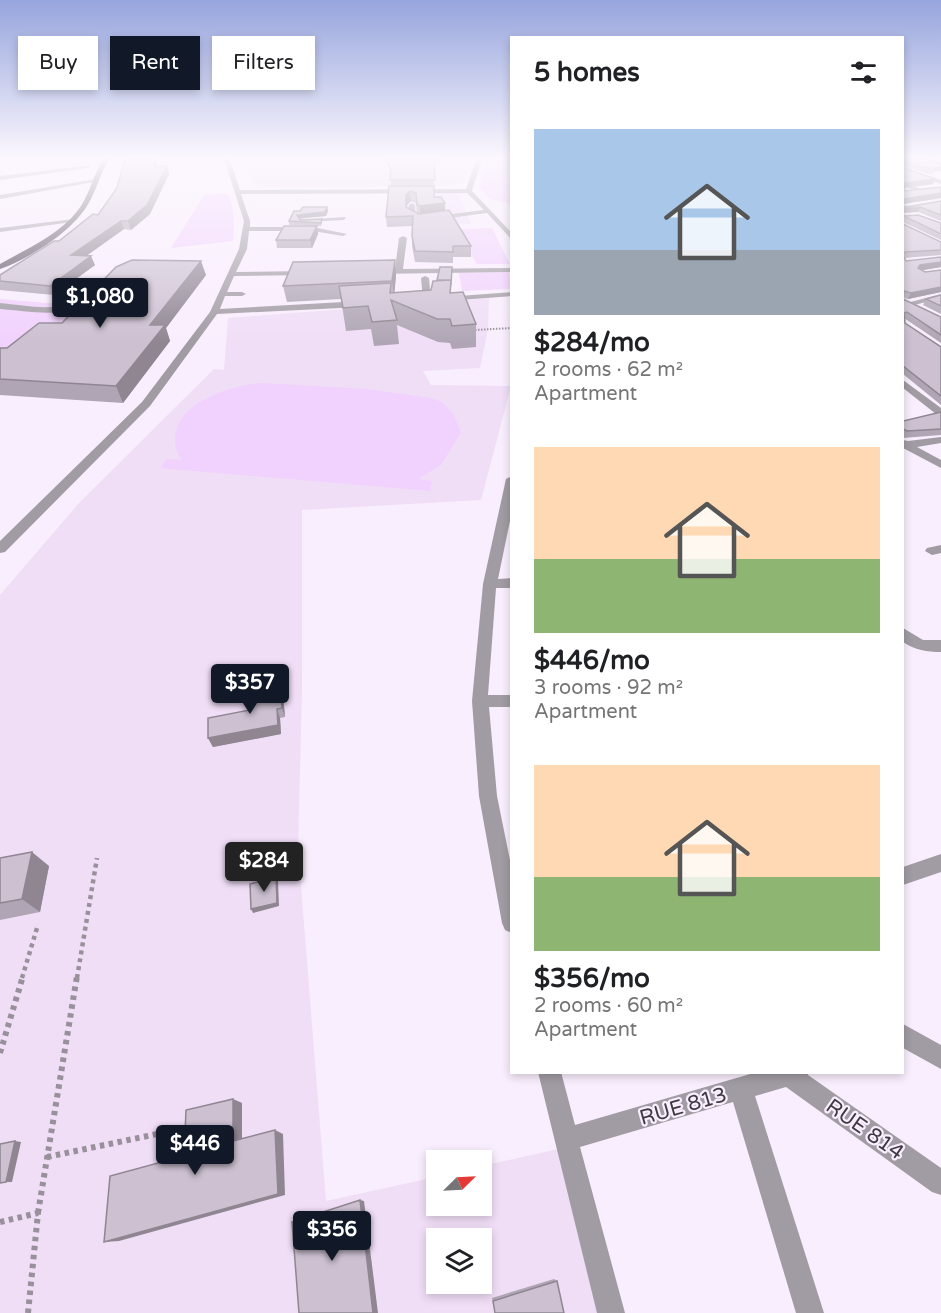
<!DOCTYPE html>
<meta charset="utf-8">
<style>
body{margin:0;font-family:"Varela Round",sans-serif;background:#f6f6f6;color:#202124;height:100vh;display:flex;flex-direction:column;font-size:22px;white-space:nowrap}
*{box-sizing:border-box;margin:0}
p{font-size:20px;color:#757577}
.icon{flex:none;width:33px;height:33px;fill:none;stroke:currentColor;stroke-width:2;stroke-linecap:round;stroke-linejoin:round}
.map{position:relative;flex:1;overflow:hidden}
.panel{position:absolute;left:510px;top:36px;width:394px;height:1038px;display:flex;flex-direction:column;background:#fff;border-radius:0px;box-shadow:0 3px 9px #0003}
.panel>*{flex:none}
.guide{position:absolute;left:18px;top:36px;width:402px;height:54px;display:flex;gap:12px}
.needle{width:39px;rotate:66deg}
.controls{position:absolute;left:426px;top:1150px;display:grid;gap:12px}
.controls a{display:grid;place-items:center;width:66px;height:66px;border-radius:0px;background:#fff;box-shadow:0 3px 9px #0003;font-size:30px}
.price{position:absolute;translate:-50% -51px;padding:0 14px;border-radius:6px;background:#111827;color:#fff;font-size:20px;line-height:39px;filter:drop-shadow(0 2px 3px #0008)}
.price::after{content:'';position:absolute;left:50%;top:36px;width:18px;height:14px;margin-left:-9px;background:inherit;clip-path:polygon(0 0,100% 0,50% 100%)}
.price.current{background:#222;color:#fff}
ul{padding:0;list-style:none}
li{display:grid;align-content:center;gap:12px;height:318px;padding:0 24px}
li span{display:grid;place-items:center;height:186px;border-radius:0px;color:#555}
li>.icon{margin-inline-start:auto}
span .icon{width:108px;height:108px;fill:#fffc;stroke-width:1}
li b{font-size:26px}
h2{display:flex;justify-content:space-between;align-items:center;height:72px;padding:0 24px;font-size:26px}
.pill{padding:0 21px;border-radius:0px;background:#fff;box-shadow:0 3px 9px #0003;font-size:21px;line-height:54px}
.pill.current{background:#111827;color:#fff}
.map>svg:first-child{display:block}
</style>
<div class="map">
<svg width="941" height="1313" viewBox="0 0 941 1313">
<rect width="100%" height="100%" fill="#f9eefd"/>
<path fill="#f0def7" fill-rule="evenodd" d="M 243,159 L 466,159 L 469,168 L 463,183 L 453,186 L 263,187 L 255,185 Z
M 458,193 L 471,224 L 388,227 L 390,194 Z
M 489,298 L 488,329 L 480,368 L 423,371 L 431,385 L 511,386 L 481,500 L 302,510 L 302,691 L 298,848 L 326,1201 L 436,1177 L 436,1206 L 482,1206 L 482,1166 L 563,1148 L 601,1313 L 0,1313 L 0,595 L 79,503 L 214,369 L 224,370 L 228,318 ZM 436,1239 L 482,1239 L 482,1284 L 436,1284 Z"/>
<path fill="#f1d1fd" d="M 489,159 L 511,159 L 511,204 L 490,199 L 479,188 Z
M 228,194 C 235,209 234,225 233,241 L 171,248 L 204,195 Z
M 492,228 L 510,264 L 477,264 L 456,229 Z
M 509,272 L 511,289 L 462,291 L 459,273 Z
M 0,299 L 85,306 L 55,339 L 0,365 Z
M 262,383 L 367,389 L 431,398 L 442,402 L 453,414 L 461,432 L 441,465 L 418,479 L 432,481 L 430,491 L 160,468 L 167,459 L 182,460 C 177,454 175,447 175,439 C 176,402 232,385 262,383 Z"/>
<g fill="none" stroke-linecap="round" stroke-linejoin="round">
<path stroke="#98909b" stroke-width="2" stroke-dasharray="1.5 1.5" stroke-linecap="butt" d="M 475,330 L 512,328"/>
<path stroke="#98909b" stroke-width="4.5" stroke-dasharray="4 4" stroke-linecap="butt" d="M 22,978 L 37,928
M 77,978 L 97,858"/>
<path stroke="#98909b" stroke-width="6" stroke-dasharray="4.5 4.5" stroke-linecap="butt" d="M 0,1053 L 23,976
M 47,1157 L 181,1129
M 38,1213 L 77,976
M 0,1222 L 38,1213 L 28,1313"/>
<path fill="#a19ba3" fill-rule="evenodd" d="M 0,159 L 4,159 L 0,161 Z
M 224,159 L 230,159 L 240,190 L 466,189 L 476,159 L 482,159 L 472,191 L 512,233 L 512,240 L 487,213 L 419,222 L 409,217 L 409,205 L 412,203 L 415,205 L 415,216 L 420,218 L 484,210 L 467,193 L 241,194 L 250,221 L 250,227 L 313,227 L 347,234 L 343,236 L 313,231 L 249,231 L 247,249 L 236,272 L 308,271 L 312,273 L 308,275 L 234,276 L 227,292 L 242,292 L 246,294 L 242,296 L 225,296 L 220,309 L 361,301 L 365,304 L 361,307 L 217,314 L 150,406 L 5,552 L 0,553 L 0,541 L 142,402 L 210,312 L 239,249 L 244,221 Z
M 91,165 L 89,168 L 0,180 L 0,176 Z
M 903,167 L 941,180 L 941,184 L 903,171 Z
M 96,179 L 94,182 L 0,199 L 0,195 Z
M 903,182 L 921,189 L 922,190 L 919,192 L 903,186 Z
M 346,217 L 344,220 L 302,222 L 299,220 Z
M 74,219 L 72,222 L 0,232 L 0,228 Z
M 403,236 L 407,238 L 403,269 L 512,268 L 512,272 L 374,274 L 373,272 L 377,270 L 395,269 L 399,238 Z
M 425,276 L 429,278 L 431,300 L 427,302 L 423,300 L 421,278 Z
M 512,292 L 512,296 L 445,301 L 441,299 L 445,297 Z
M 89,294 L 96,296 C 71,321 31,311 0,309 L 0,303 C 31,306 62,314 89,294 Z
M 941,294 L 941,298 L 907,307 L 903,304 Z
M 903,380 L 941,408 L 941,415 L 936,414 L 903,388 Z
M 941,437 L 941,443 L 917,447 L 941,460 L 941,468 L 903,448 L 903,440 L 908,441 Z
M 512,476 L 512,511 L 498,579 L 512,578 L 512,588 L 496,588 L 488,695 L 512,695 L 512,707 L 489,707 L 497,796 L 512,870 L 512,933 L 505,930 L 502,923 L 479,796 L 472,701 L 483,584 L 506,479 Z
M 941,545 L 941,553 L 932,555 L 925,551 L 927,548 Z
M 903,628 L 923,640 L 941,640 L 941,652 C 927,652 915,650 903,642 Z
M 941,854 L 941,872 L 903,885 L 903,867 Z
M 903,1024 L 941,1045 L 941,1069 L 903,1048 Z
M 538,1072 L 561,1072 L 575,1125 L 757,1072 L 809,1072 L 808,1075 L 941,1168 L 941,1195 L 932,1192 L 786,1087 L 755,1096 L 824,1313 L 796,1313 L 733,1102 L 580,1147 L 625,1313 L 597,1313 Z"/>
<path fill="#5e5562" fill-rule="evenodd" d="M 103,159 L 109,159 C 100,174 96,192 87,206 C 71,232 29,259 0,269 L 0,264 C 28,248 62,234 81,206 C 90,192 94,174 103,159 Z"/>
</g>
<path fill="#afa5b4" fill-rule="evenodd" d="M 125,159 L 157,159 L 157,167 L 167,166 L 169,174 L 150,214 L 131,230 L 124,229 L 86,256 L 95,265 L 54,295 L 0,290 L 0,275 L 59,241 L 98,215 L 117,188 Z
M 384,159 L 440,159 L 440,163 L 434,163 L 434,197 L 445,203 L 445,211 L 471,246 L 471,257 L 453,257 L 453,263 L 415,262 L 412,246 L 412,226 L 387,227 L 386,217 L 391,186 L 391,173 ZM 411,201 L 416,203 L 417,213 L 407,207 L 407,205 Z
M 903,159 L 941,164 L 933,172 L 932,175 L 904,166 L 904,168 L 935,179 L 933,184 L 904,188 L 904,191 L 941,187 L 941,198 L 903,204 Z
M 932,159 L 941,159 L 941,162 Z
M 941,201 L 941,221 L 906,207 Z
M 327,207 L 328,211 L 326,216 L 299,218 L 300,220 L 322,223 L 321,226 L 289,225 L 289,221 L 300,211 Z
M 905,216 L 941,223 L 941,240 L 903,222 Z
M 903,224 L 941,242 L 941,255 L 904,258 L 906,261 L 941,257 L 941,267 L 922,270 L 925,272 L 941,270 L 941,292 L 908,299 L 904,298 L 903,299 L 941,317 L 941,343 L 904,318 L 905,323 L 941,347 L 941,405 L 903,374 Z
M 317,226 L 318,234 L 312,248 L 277,248 L 276,240 Z
M 395,260 L 396,276 L 394,293 L 431,290 L 437,280 L 452,267 L 451,293 L 476,324 L 476,347 L 452,349 L 450,343 L 438,342 L 397,325 L 399,344 L 374,346 L 371,329 L 346,331 L 341,299 L 287,302 L 283,286 Z
M 206,275 L 166,328 L 170,341 L 123,403 L 0,395 L 0,348 L 7,348 L 62,323 Z
M 941,295 L 941,314 L 923,305 L 926,299 Z
M 941,412 L 941,435 L 903,438 L 903,421 Z
M 283,695 L 285,717 L 280,718 L 281,734 L 213,747 L 208,738 L 250,710 Z
M 0,858 L 49,866 L 40,912 L 0,920 Z
M 554,1279 L 557,1281 L 495,1313 L 492,1298 Z"/>
<path fill="#8f8692" d="M 155,159 L 157,159 L 157,175 L 155,167 Z
M 434,159 L 440,159 L 440,163 L 434,163 Z
M 167,166 L 169,174 L 150,214 L 131,230 L 128,221 Z
M 941,167 L 941,171 L 933,172 L 934,168 Z
M 935,179 L 933,184 L 903,188 L 905,183 Z
M 434,186 L 434,204 L 445,203 L 445,213 L 420,216 L 420,206 Z
M 410,191 L 411,201 L 407,205 L 407,217 L 406,195 Z
M 941,193 L 941,198 L 903,204 L 905,199 Z
M 327,207 L 328,211 L 326,216 L 297,219 L 297,215 Z
M 920,207 L 918,212 L 903,213 L 904,208 Z
M 121,221 L 124,229 L 75,264 L 71,255 Z
M 317,226 L 318,234 L 312,248 L 310,240 Z
M 91,256 L 95,265 L 54,295 L 50,286 Z
M 395,260 L 396,276 L 394,297 L 392,281 Z
M 201,261 L 206,275 L 166,328 L 170,341 L 123,403 L 116,386 L 150,325 Z
M 941,262 L 941,267 L 918,271 L 920,265 Z
M 941,287 L 941,292 L 908,299 L 911,293 Z
M 280,686 L 283,695 L 285,717 L 282,708 Z
M 277,709 L 280,718 L 281,734 L 213,747 L 208,738 Z
M 32,852 L 49,866 L 40,912 L 22,899 Z
M 276,877 L 278,881 L 279,906 L 253,913 L 251,909 Z
M 233,1099 L 242,1103 L 242,1144 L 233,1141 Z
M 275,1130 L 283,1134 L 285,1195 L 119,1241 L 104,1242 Z
M 15,1141 L 21,1142 L 12,1182 L 6,1182 Z
M 360,1200 L 364,1201 L 378,1313 L 373,1313 Z"/>
<path fill="#ccc0d1" stroke="#8f8692" stroke-width="1.5" d="M 125,159 L 155,159 L 155,167 L 167,166 L 147,205 L 128,221 L 121,221 L 71,255 L 91,256 L 50,286 L 0,281 L 0,275 L 54,241 L 59,241 L 93,214 L 98,215 L 117,188 Z
M 387,159 L 434,159 L 435,180 L 390,180 L 391,169 Z
M 903,159 L 927,159 L 941,164 L 941,167 L 934,168 L 934,170 L 904,161 L 904,168 L 935,179 L 905,183 L 904,191 L 941,187 L 941,193 L 905,199 L 903,205 Z
M 389,186 L 434,186 L 434,197 L 441,197 L 445,203 L 420,206 L 417,205 L 416,193 L 410,191 L 406,195 L 406,207 L 419,214 L 449,210 L 471,246 L 453,246 L 453,252 L 415,251 L 412,236 L 413,216 L 386,217 Z
M 941,201 L 941,215 L 920,207 L 904,208 L 903,213 L 903,205 L 906,207 Z
M 303,207 L 327,207 L 325,212 L 297,215 L 300,220 L 322,219 L 321,223 L 289,221 L 294,211 L 300,211 Z
M 903,214 L 905,216 L 918,215 L 941,223 L 941,234 L 906,217 L 903,217 L 903,224 Z
M 903,224 L 941,242 L 941,250 L 905,252 L 903,255 L 906,261 L 941,257 L 941,262 L 920,265 L 918,268 L 925,272 L 941,270 L 941,287 L 911,293 L 904,291 L 903,299 L 941,317 L 941,335 L 907,312 L 904,313 L 905,323 L 941,347 L 941,396 L 903,366 Z
M 284,226 L 317,226 L 310,240 L 276,240 Z
M 132,260 L 201,261 L 150,325 L 165,325 L 116,386 L 0,379 L 0,348 L 7,348 L 39,323 L 62,323 L 116,267 Z
M 395,260 L 392,281 L 283,286 L 293,262 Z
M 440,267 L 452,267 L 451,285 L 451,280 L 437,280 Z
M 451,280 L 450,293 L 463,292 L 476,324 L 452,326 L 450,319 L 437,319 L 391,300 L 397,320 L 372,322 L 368,306 L 343,308 L 339,286 L 391,283 L 390,293 L 431,290 L 433,281 Z
M 941,295 L 941,306 L 926,299 Z
M 941,412 L 941,429 L 907,431 L 903,429 L 903,421 Z
M 280,686 L 282,708 L 277,709 L 278,725 L 208,738 L 208,718 L 250,710 L 250,692 Z
M 32,852 L 22,899 L 0,903 L 0,858 Z
M 276,877 L 277,903 L 251,909 L 250,884 Z
M 233,1099 L 233,1141 L 275,1130 L 278,1194 L 104,1242 L 110,1176 L 184,1156 L 186,1110 Z
M 15,1141 L 6,1182 L 0,1183 L 0,1144 Z
M 360,1200 L 373,1313 L 299,1313 L 292,1222 Z
M 557,1281 L 564,1313 L 495,1313 L 493,1301 Z"/>
<linearGradient id="sky" x2="0" y2="1"><stop stop-color="#96a5dd"/><stop offset="0.46" stop-color="#fcf7fe"/><stop offset="1" stop-color="#fcf7fe" stop-opacity="0"/></linearGradient>
<rect width="941" height="343" fill="url(#sky)"/>
<g text-anchor="middle" stroke-width="4.5" stroke-linejoin="round" paint-order="stroke">
<g font-size="21" fill="#3f3a41" stroke="#f9eefd">
<text transform="translate(683 1106) rotate(-16)" y="7">RUE 813</text>
<text transform="translate(865 1129) rotate(35)" y="7">RUE 814</text>
</g>
</g>
</svg>
<div class="controls">
<a><svg class="needle" viewBox="-14 -14 28 28"><path d="M0-13l5 13h-10z" fill="#e53935"/><path d="M0 13l5-13h-10z" fill="#757577"/></svg></a>
<a><svg class="icon" aria-label="layers" viewBox="0 0 24 24"><path d="M12 4l9 5-9 5-9-5zM3 14l9 5 9-5"/></svg></a>
</div>
<b class="price" style="left:100px;top:329px">$1,080</b>
<b class="price" style="left:250px;top:715px">$357</b>
<b class="price current" style="left:264px;top:893px">$284</b>
<b class="price" style="left:195px;top:1176px">$446</b>
<b class="price" style="left:332px;top:1262px">$356</b>
<div class="guide">
<a class="pill">Buy</a>
<a class="pill current">Rent</a>
<a class="pill">Filters</a>
</div>
<section class="panel">
<h2>5 homes<svg class="icon" aria-label="filters" viewBox="0 0 24 24"><path d="M4 7h16M4 17h16"/><circle cx="9" cy="7" r="2"/><circle cx="15" cy="17" r="2"/></svg></h2>
<ul>
<li><span style="background:linear-gradient(#a9c7e8 65%,#9aa5b1 0)"><svg class="icon" aria-label="home" viewBox="0 0 24 24"><path d="M3 11l9-7 9 7M6 9v11h12V9"/></svg></span><div><b>$284/mo</b><p>2 rooms · 62 m²</p><p>Apartment</p></div></li>
<li><span style="background:linear-gradient(#ffd9b3 60%,#8fb573 0)"><svg class="icon" aria-label="home" viewBox="0 0 24 24"><path d="M3 11l9-7 9 7M6 9v11h12V9"/></svg></span><div><b>$446/mo</b><p>3 rooms · 92 m²</p><p>Apartment</p></div></li>
<li><span style="background:linear-gradient(#ffd9b3 60%,#8fb573 0)"><svg class="icon" aria-label="home" viewBox="0 0 24 24"><path d="M3 11l9-7 9 7M6 9v11h12V9"/></svg></span><div><b>$356/mo</b><p>2 rooms · 60 m²</p><p>Apartment</p></div></li>
</ul>
</section>
</div>
